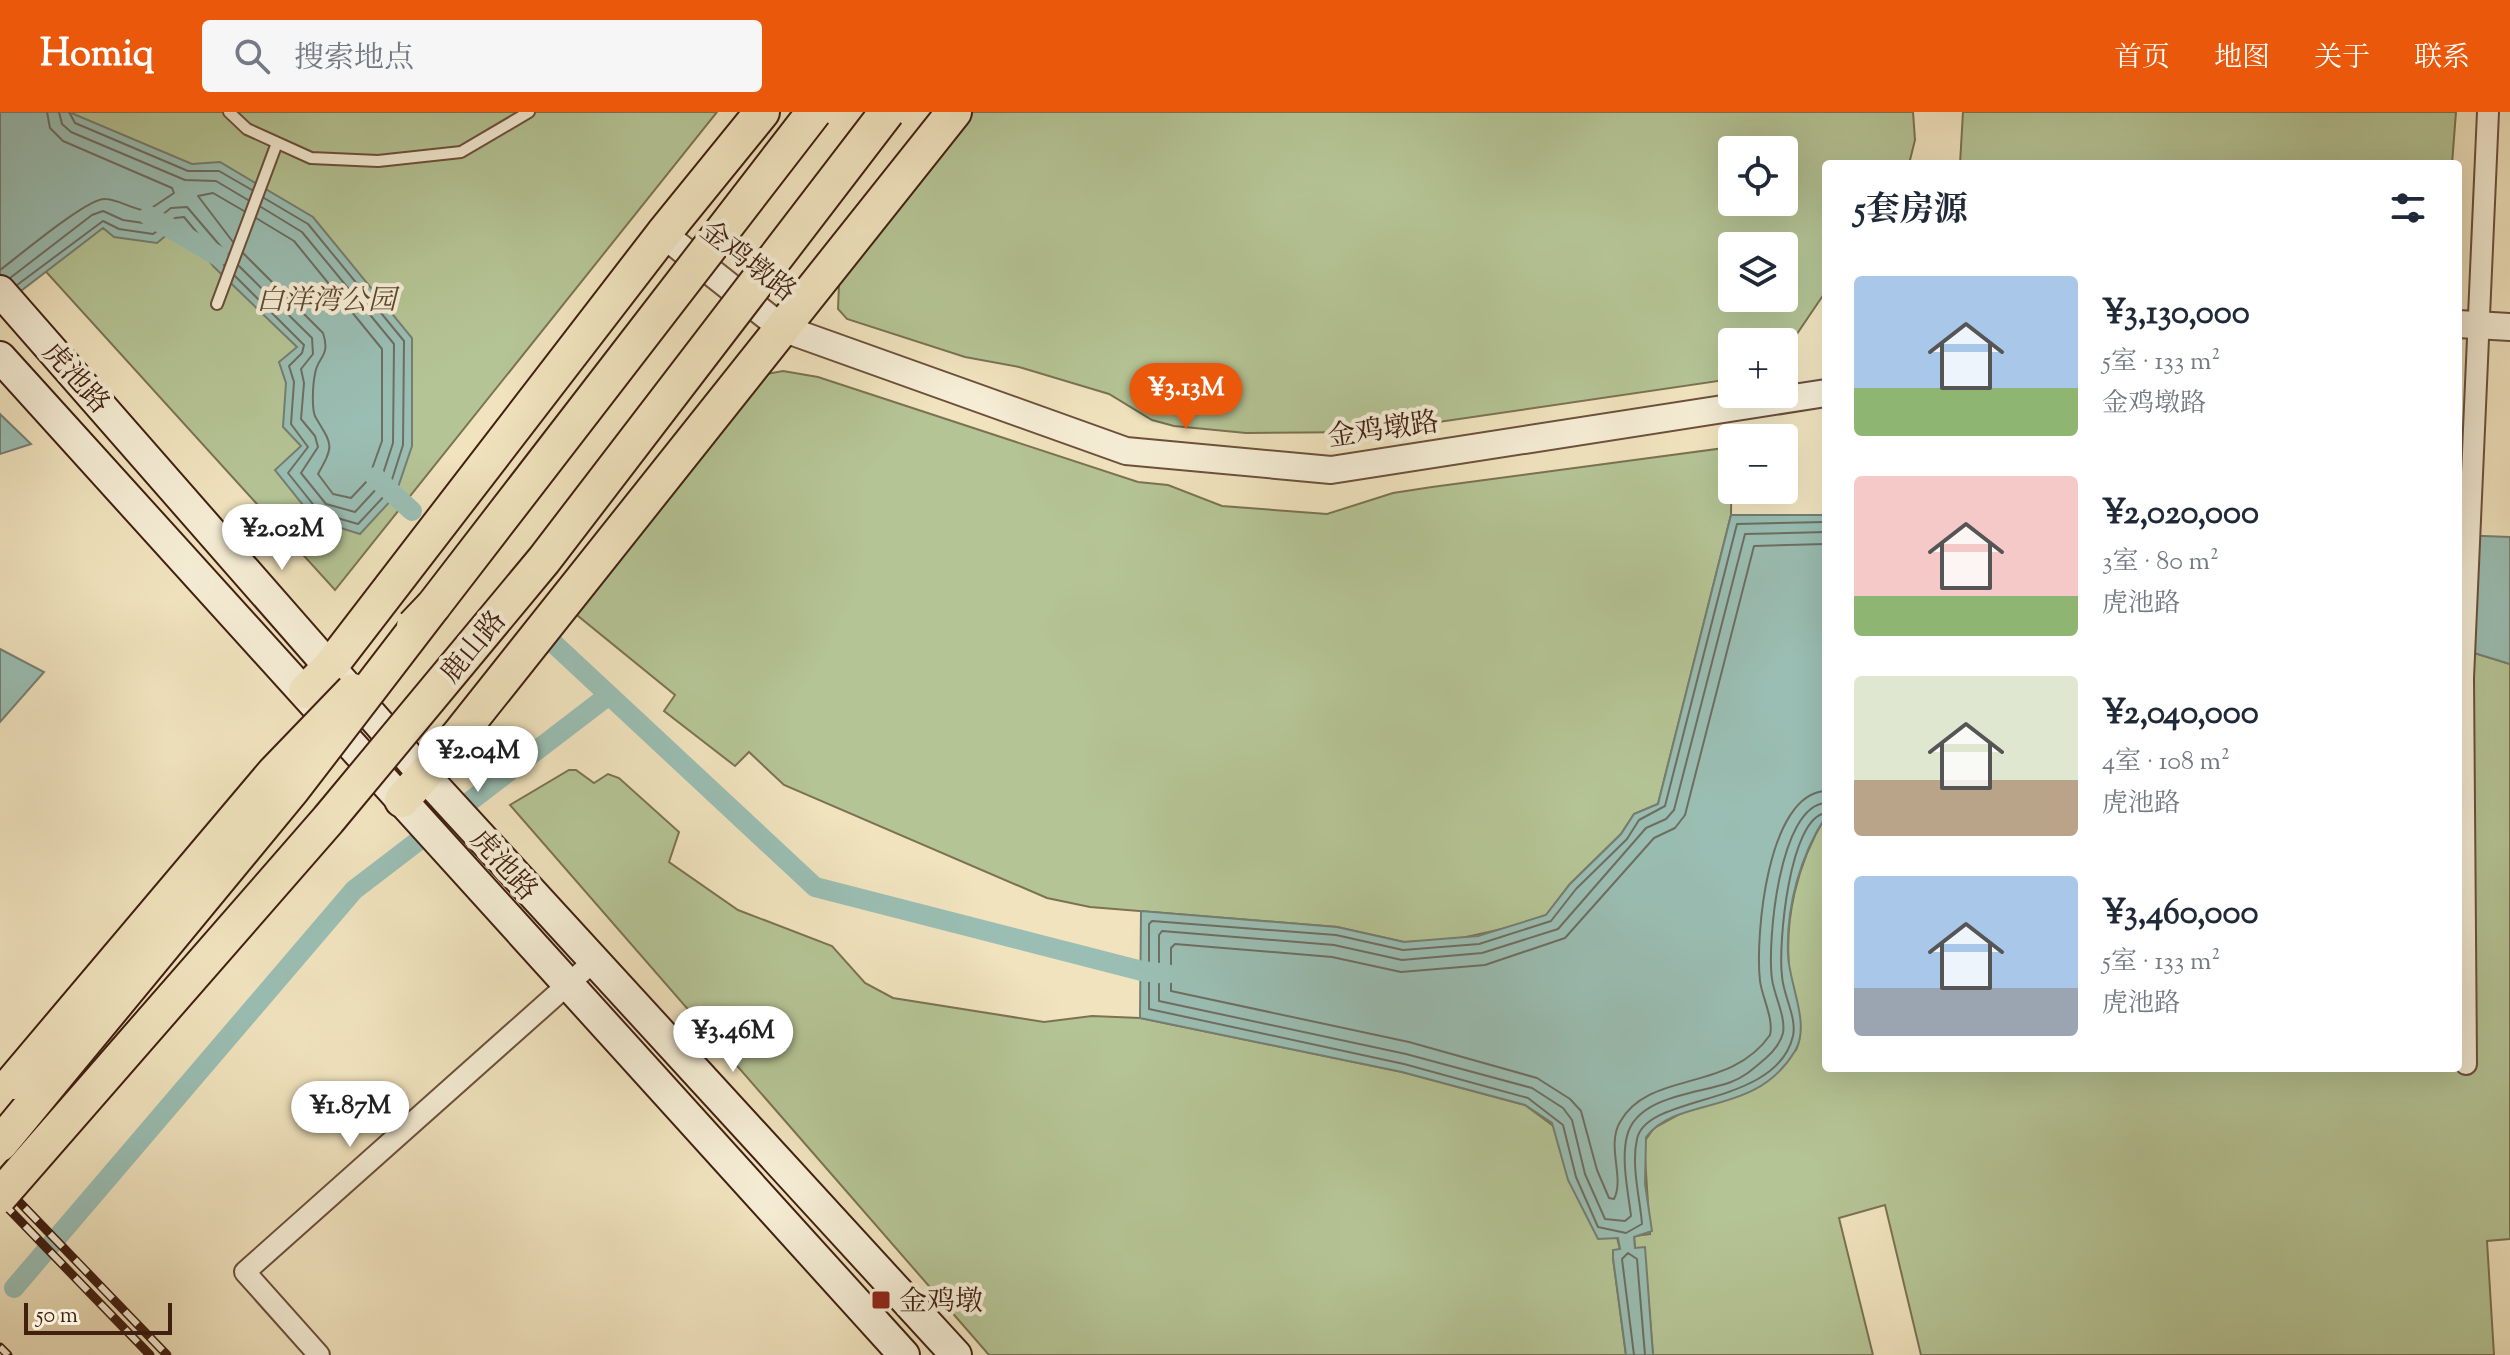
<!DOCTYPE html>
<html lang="zh">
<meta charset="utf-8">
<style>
body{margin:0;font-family:"Sorts Mill Goudy","Noto Serif SC",serif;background:#f6f6f7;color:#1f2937;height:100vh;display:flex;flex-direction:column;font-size:30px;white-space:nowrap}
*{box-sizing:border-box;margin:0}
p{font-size:26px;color:#747a83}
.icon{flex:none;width:44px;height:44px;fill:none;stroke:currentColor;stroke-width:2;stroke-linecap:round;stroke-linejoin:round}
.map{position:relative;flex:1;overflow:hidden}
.drawer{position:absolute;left:1822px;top:48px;width:640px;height:912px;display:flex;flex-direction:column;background:#fff;border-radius:8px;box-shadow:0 8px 32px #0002}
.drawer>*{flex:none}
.fabs{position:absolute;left:1718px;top:24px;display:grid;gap:16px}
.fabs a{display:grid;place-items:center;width:80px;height:80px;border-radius:8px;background:#fff;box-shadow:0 8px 32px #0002;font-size:40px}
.scale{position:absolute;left:24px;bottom:20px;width:148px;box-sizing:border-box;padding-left:8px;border:4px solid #411f11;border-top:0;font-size:22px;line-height:28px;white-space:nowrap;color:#411f11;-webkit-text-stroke:6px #f5edd5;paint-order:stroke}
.price{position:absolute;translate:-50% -68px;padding:0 18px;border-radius:28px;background:#fff;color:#222;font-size:26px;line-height:52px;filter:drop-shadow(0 2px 4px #0008)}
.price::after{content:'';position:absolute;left:50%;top:48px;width:24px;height:18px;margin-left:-12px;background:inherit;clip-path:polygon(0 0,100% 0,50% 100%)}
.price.selected{background:#ea580c;color:#fff}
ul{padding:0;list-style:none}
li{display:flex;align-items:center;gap:24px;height:200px;padding:0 32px}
li span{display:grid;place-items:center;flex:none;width:224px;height:160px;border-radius:8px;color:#555}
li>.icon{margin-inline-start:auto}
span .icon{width:96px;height:96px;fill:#fffc;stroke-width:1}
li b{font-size:34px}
h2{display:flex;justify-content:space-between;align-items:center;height:96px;padding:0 32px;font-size:34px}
header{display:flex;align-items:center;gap:48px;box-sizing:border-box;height:112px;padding:0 40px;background:#ea580c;color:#fff}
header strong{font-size:38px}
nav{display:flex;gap:44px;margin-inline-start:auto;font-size:28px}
.search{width:560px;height:72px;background:#f6f6f7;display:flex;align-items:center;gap:20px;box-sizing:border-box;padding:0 28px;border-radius:8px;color:#747a83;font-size:30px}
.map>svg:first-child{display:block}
</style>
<header>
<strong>Homiq</strong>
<div class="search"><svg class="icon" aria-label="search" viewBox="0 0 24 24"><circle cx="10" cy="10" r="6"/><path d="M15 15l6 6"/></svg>搜索地点</div>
<nav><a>首页</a><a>地图</a><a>关于</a><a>联系</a></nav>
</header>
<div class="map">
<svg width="2510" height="1243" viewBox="0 0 2510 1243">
<rect width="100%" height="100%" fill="#f0e3be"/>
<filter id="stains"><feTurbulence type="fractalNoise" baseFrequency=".0025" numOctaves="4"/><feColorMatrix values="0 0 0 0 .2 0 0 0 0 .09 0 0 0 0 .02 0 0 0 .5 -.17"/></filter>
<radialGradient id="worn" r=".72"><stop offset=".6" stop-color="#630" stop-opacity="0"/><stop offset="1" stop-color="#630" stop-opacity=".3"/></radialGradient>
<path fill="#b5c495" stroke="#7b7253" stroke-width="2" fill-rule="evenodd" d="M 0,0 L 717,0 L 335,478 L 0,109 Z
M 973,0 L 1913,0 L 1915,28 L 1909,52 L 1826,52 L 1826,179 L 1784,241 L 1784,230 L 1732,230 L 1732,267 L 1370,320 L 1246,321 L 1174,314 L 1152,308 L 1109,282 L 1019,255 L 965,245 L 847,207 L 838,197 L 839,172 ZM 1732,38 L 1784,38 L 1784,90 L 1732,90 ZM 1732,134 L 1784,134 L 1784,186 L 1732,186 Z
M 1963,0 L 2456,0 L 2452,52 L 1960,52 Z
M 783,259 L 818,265 L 1138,370 L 1168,373 L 1222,394 L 1327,402 L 1393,381 L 1432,375 L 1732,335 L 1731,403 L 1658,692 L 1634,702 L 1621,722 L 1570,772 L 1546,803 L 1511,815 L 1453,828 L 1404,830 L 1337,815 L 1090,795 L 1047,786 L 784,673 L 749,640 L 735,654 L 664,599 L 675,583 L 572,499 L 767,262 Z
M 2458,536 L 2510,552 L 2510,1127 L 2487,1129 L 2494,1243 L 1921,1243 L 1885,1093 L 1839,1106 L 1873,1243 L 1653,1243 L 1644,1136 L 1635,1136 L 1634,1124 L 1650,1122 L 1644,1030 L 1654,1016 L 1796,938 C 1807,914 1793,890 1790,865 C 1783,809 1797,751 1826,704 L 1826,956 L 2458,956 Z
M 569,658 L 576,658 L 594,671 L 608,662 L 619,666 L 679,720 L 669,750 L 738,798 L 832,834 L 865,871 L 893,886 L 1044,910 L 1092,904 L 1140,906 L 1402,960 L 1525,993 L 1556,1016 L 1617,1126 L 1620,1137 L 1614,1139 L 1613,1146 L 1626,1243 L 989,1243 L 510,693 Z"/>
<path fill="#9abeb3" stroke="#767e72" stroke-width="2" d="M 0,0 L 69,0 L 192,52 L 220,50 L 313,105 L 412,226 L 412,334 L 395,384 L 360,422 L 315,408 L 275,358 L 301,334 L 283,315 L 286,271 L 279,250 L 297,235 L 214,155 L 180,112 L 157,131 L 114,125 L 103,116 L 0,195 Z
M 0,302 L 31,332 L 0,342 Z
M 1731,403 L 1826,403 L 1826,704 C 1800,744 1786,795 1788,843 C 1789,872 1811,912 1795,939 C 1755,1006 1678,983 1646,1025 L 1645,1072 L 1652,1119 L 1634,1125 L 1635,1136 L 1645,1135 L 1653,1243 L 1626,1243 L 1613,1146 L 1613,1138 L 1620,1137 L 1618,1126 L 1598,1127 L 1568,1068 L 1552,1011 L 1525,993 L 1402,960 L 1140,906 L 1141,799 L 1337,815 L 1404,830 L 1478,824 L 1546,803 L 1570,772 L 1621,722 L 1634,702 L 1658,692 Z
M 2458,423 L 2510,425 L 2510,552 L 2458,536 Z
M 0,537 L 44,560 L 0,610 Z"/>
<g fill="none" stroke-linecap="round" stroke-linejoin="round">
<path stroke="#6e6e62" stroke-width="2" d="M 59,0 L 62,12 L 71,20 L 185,68 L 216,69 L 248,88
M 69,0 L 75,11 L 188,59 L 219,59 L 252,78
M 233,130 L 198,84 L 213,81 L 244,99
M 243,141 L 323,221 C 331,245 317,245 315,262 C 313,271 311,299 316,306 C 333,334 334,333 318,362 L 333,382 L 351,386 L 368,368 L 382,329 L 382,237 L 294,129 L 256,106
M 239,154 L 312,226 L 313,242 L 301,257 L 304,271 L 301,307 L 315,324 L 318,335 L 301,361 L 326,392 L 355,400 L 379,374 L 393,331 L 394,232 L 302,120 L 261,95
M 0,158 C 19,144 87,86 105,87 C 118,87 131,97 147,99 L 174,81 L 172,76 L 63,29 L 50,16 L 47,0
M 235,164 L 304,233 L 302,241 L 289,254 L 294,270 L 291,312 L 308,335 L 288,361 L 320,401 L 358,412 L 388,380 L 403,333 L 404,229 L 308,112 L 264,86
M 10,166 L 92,103 L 103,99 L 123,108 L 150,112 L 171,96 L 187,95 L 228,143
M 17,173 L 103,109 L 119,117 L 153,122 L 175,106 L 184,105 L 224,153
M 1826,410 L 1737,412 L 1665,694 L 1639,708 L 1627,727 L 1576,777 L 1551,809 L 1479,832 L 1403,838 L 1336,823 L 1152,809 L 1149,812 L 1149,897 L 1404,952 L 1528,986 L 1563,1013 L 1576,1065 L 1598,1115 L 1626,1121 L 1642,1112 C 1640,1086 1631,1054 1637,1027 C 1647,981 1776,996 1793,924 C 1797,905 1783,883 1782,864 C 1778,834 1789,705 1826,701
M 1826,420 L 1745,422 L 1674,698 L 1666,707 L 1646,716 L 1558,817 L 1482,841 L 1402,848 L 1334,833 L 1162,819 L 1159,823 L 1159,889 L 1406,942 L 1532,976 L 1563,996 L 1572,1008 L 1585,1062 L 1605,1107 L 1625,1109 L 1631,1104 C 1628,1079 1621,1048 1627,1024 C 1637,983 1700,982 1731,970 C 1745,965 1755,955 1766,946 C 1773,940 1781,930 1783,921 C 1786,905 1774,883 1772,867 C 1767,831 1779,693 1826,691
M 1826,432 L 1754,434 L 1685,703 L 1675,716 L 1654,726 L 1565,826 L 1485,853 L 1401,860 L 1332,845 L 1175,832 L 1171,836 L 1171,879 L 1409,930 L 1537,966 L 1570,987 L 1581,999 L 1597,1058 L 1609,1086 L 1614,1087 C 1625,1066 1606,1034 1620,1010 C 1649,958 1730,981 1770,923 C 1774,907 1762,885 1760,869 C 1755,825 1767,681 1826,679
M 1634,1243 L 1622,1147 L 1628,1141 L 1637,1147 L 1645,1243"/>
<path stroke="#9abeb3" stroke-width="20" d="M 149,104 L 218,144
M 375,365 L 412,399
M 551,529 L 815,775 L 1142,859 L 1167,862
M 14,1176 L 354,778 L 609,583"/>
<defs>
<path id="service" d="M 229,0 L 247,17 L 311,46 L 378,49 L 461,40 L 529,0
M 217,192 L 277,31"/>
<path id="minor" d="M 2466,952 L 2463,566 L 2488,0
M 319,1243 L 245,1160 L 593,850"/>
<path id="tertiary" d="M 663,122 L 782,216 L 1126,339 L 1331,358 L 1826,281
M 2458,212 L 2510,215"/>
<path id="secondary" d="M 0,179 L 425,664 L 956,1243
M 0,245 L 904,1243"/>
<path id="primary" d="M 306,579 L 329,556 L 663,122 L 762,0
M 402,688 L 458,624 L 954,0"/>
</defs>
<use href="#service" stroke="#6d503c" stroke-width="14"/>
<use href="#minor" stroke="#6d503c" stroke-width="24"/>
<use href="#tertiary" stroke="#6d503c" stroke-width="30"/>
<use href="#secondary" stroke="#411f11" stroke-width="34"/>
<use href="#primary" stroke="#411f11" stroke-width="38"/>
<use href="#service" stroke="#f5edd5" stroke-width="10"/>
<use href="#minor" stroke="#f5edd5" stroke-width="20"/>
<use href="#tertiary" stroke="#f5edd5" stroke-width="26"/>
<use href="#secondary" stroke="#f5edd5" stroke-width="30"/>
<use href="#primary" stroke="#f0e3be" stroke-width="34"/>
<defs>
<path id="rail" d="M 0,1070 L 167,1243
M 0,1088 L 150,1243
M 0,1235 L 8,1243"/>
</defs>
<use href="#rail" stroke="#411f11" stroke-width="9"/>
<use href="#rail" stroke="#f5edd5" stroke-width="6" stroke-dasharray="18" stroke-linecap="butt"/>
<defs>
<path id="primary-bridge" d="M 414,514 L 434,493 L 814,0
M 13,970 L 274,661 L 353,579
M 0,1084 L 328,708 L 544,448 L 887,0"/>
<path id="trunk-bridge" d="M 0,1032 L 292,678 L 434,493"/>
</defs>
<use href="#primary-bridge" stroke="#411f11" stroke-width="38" stroke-linecap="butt"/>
<use href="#trunk-bridge" stroke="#411f11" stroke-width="38" stroke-linecap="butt"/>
<use href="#primary-bridge" stroke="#f0e3be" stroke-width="34"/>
<use href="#trunk-bridge" stroke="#f0e3be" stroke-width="34"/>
</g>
<rect fill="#8f2418" stroke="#f5edd5" stroke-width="3" x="871" y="1178" width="20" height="20" rx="4"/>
<g text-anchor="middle" stroke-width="8" stroke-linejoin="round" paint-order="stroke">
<g font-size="28" fill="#411f11" stroke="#f5edd5">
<text transform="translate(749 148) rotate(38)" y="10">金鸡墩路</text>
<text transform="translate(77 265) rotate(48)" y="10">虎池路</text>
<text transform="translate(1383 316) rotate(-8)" y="10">金鸡墩路</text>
<text transform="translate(472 534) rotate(-50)" y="10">鹿山路</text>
<text transform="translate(505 752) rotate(48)" y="10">虎池路</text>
</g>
<g font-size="28" font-style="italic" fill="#5e4832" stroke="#f5edd5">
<text x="326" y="197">白洋湾公园</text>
</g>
<g font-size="28" fill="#411f11" stroke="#f5edd5" text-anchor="start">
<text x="899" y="1198">金鸡墩</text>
</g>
</g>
<rect width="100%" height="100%" filter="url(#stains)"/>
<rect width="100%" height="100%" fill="url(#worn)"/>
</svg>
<div class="fabs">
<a><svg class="icon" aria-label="locate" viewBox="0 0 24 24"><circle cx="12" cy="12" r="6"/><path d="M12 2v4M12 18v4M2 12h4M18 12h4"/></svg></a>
<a><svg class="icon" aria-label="layers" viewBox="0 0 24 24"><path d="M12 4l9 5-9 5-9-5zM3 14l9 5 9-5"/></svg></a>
<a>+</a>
<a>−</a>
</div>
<div class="scale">50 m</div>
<b class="price selected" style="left:1186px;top:319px">¥3.13M</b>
<b class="price" style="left:282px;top:460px">¥2.02M</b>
<b class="price" style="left:478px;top:682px">¥2.04M</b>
<b class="price" style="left:733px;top:962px">¥3.46M</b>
<b class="price" style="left:350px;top:1037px">¥1.87M</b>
<section class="drawer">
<h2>5套房源<svg class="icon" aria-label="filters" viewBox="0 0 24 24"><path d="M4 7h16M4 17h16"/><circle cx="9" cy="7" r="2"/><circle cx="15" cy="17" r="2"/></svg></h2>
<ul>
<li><span style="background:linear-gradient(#a9c7e8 70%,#8fb573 0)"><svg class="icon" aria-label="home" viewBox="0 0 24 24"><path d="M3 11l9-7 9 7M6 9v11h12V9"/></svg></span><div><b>¥3,130,000</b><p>5室 · 133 m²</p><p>金鸡墩路</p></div></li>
<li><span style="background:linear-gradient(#f6c9c9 75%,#8fb573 0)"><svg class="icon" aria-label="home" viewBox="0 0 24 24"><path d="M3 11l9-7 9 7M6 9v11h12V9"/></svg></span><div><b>¥2,020,000</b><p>3室 · 80 m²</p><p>虎池路</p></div></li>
<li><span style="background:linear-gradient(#dfe7d0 65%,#b9a48a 0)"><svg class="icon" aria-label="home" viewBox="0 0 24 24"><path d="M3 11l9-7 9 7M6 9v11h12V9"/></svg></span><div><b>¥2,040,000</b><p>4室 · 108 m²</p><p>虎池路</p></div></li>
<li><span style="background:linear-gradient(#a9c7e8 70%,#9aa5b1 0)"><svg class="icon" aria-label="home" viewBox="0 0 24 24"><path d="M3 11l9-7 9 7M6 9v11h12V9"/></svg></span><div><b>¥3,460,000</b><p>5室 · 133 m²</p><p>虎池路</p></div></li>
</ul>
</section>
</div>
